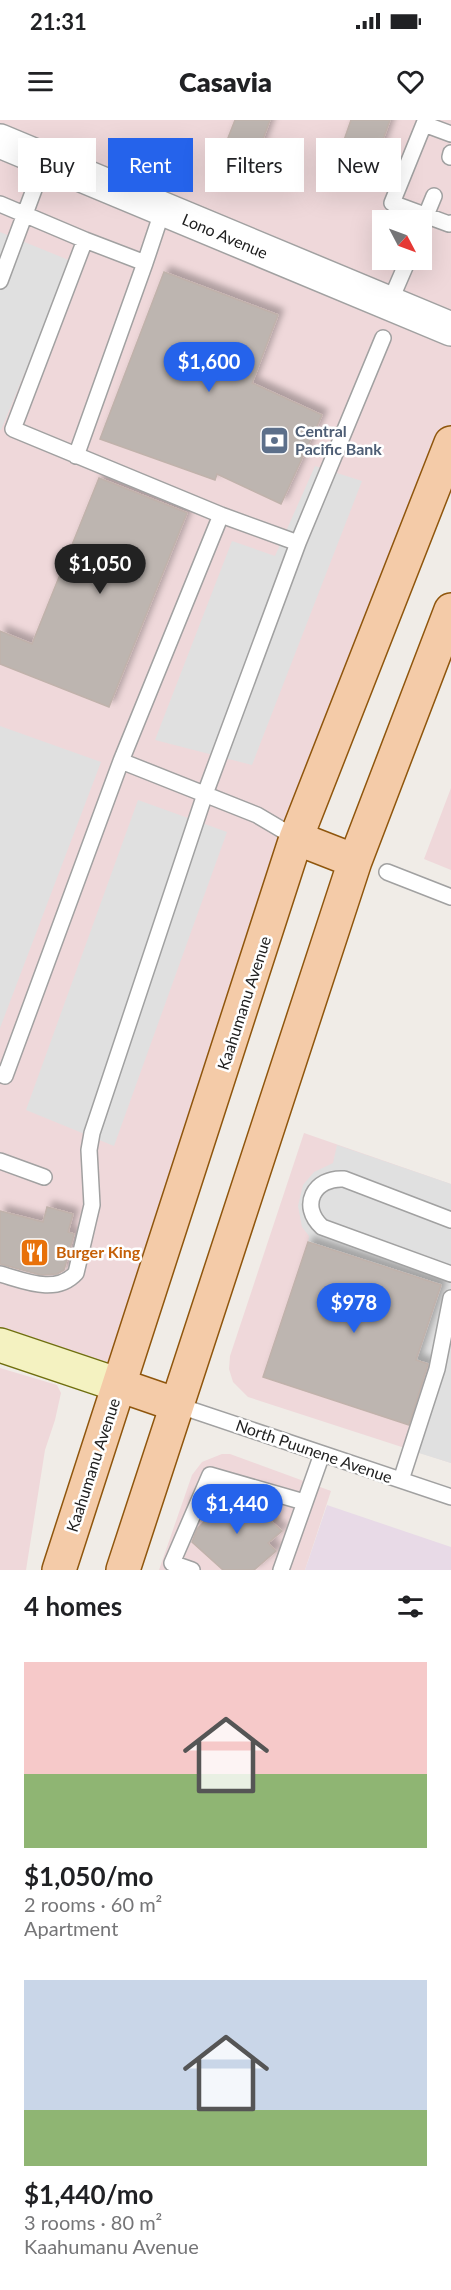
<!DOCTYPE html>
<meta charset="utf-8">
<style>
body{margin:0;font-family:Lato,sans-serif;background:#f2f2f2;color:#202124;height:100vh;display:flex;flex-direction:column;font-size:22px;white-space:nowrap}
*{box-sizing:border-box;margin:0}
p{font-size:20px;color:#757577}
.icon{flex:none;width:33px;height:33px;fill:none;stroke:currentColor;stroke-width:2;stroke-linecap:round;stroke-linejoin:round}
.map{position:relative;height:1450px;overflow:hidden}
.side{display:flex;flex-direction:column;background:#fff;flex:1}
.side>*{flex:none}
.hud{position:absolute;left:18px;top:18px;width:416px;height:54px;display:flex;gap:12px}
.needle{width:39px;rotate:131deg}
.fabs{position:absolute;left:372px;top:90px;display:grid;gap:12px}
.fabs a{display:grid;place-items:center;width:60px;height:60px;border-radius:0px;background:#fff;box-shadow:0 6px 24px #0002;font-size:30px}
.price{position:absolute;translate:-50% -51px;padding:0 14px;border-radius:21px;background:#2563eb;color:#fff;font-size:20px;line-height:39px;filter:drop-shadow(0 2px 3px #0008)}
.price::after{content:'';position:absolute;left:50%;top:36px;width:18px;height:14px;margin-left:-9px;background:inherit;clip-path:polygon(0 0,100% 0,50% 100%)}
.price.active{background:#222;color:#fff}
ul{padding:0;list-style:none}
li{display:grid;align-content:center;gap:12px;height:318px;padding:0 24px}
li span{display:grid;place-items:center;height:186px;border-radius:0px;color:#555}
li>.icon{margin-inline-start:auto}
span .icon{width:108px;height:108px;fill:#fffc;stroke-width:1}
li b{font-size:26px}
h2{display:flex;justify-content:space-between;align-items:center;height:72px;padding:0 24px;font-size:26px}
.pill{padding:0 21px;border-radius:0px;background:#fff;box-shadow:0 6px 24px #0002;font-size:21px;line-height:54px}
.pill.active{background:#2563eb;color:#fff}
.status{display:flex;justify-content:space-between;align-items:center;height:42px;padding:0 30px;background:#fff;direction:ltr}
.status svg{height:16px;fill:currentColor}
header{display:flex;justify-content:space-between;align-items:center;height:78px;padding:0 24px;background:#fff;font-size:27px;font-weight:800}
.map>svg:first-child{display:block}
</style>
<div class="status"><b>21:31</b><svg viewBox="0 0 49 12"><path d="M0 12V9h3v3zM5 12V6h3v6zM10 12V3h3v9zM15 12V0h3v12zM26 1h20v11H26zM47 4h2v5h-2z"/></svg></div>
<header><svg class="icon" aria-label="menu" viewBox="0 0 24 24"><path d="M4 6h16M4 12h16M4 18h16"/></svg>Casavia<svg class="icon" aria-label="heart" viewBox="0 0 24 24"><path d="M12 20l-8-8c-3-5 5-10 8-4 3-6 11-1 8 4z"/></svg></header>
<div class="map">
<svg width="451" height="1450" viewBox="0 0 451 1450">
<defs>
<filter id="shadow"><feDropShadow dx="5.5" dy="-5.5" stdDeviation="3" flood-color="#0004"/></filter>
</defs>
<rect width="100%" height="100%" fill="#f0ece7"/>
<path fill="#efd8da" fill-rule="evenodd" d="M 0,0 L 451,0 L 451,323 L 119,1265 L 0,1226 ZM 382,100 L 422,100 L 422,140 L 382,140 Z
M 451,668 L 451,750 L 424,739 Z
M 304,1013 L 451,1064 L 451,1343 L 248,1277 L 233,1262 L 229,1249 L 230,1236 Z
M 0,1248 L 57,1265 L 61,1273 L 55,1300 L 45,1330 L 26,1450 L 0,1450 Z
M 222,1334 L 230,1334 L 331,1371 L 305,1450 L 159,1450 L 192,1355 L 202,1342 Z"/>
<path fill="#e8dae7" d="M 327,1385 L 451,1427 L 451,1450 L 305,1450 Z"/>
<path fill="#e0e0e0" d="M 0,112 L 71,141 L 1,310 L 0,310 Z
M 315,346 L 362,361 L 252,645 L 155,620 L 232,421 L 275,436 Z
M 0,606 L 101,642 L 0,908 Z
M 138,680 L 227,712 L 114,1026 L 26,990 Z
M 337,1025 L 451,1064 L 451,1343 L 403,1328 L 430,1245 L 416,1240 L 441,1165 L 308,1122 L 309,1116 L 302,1107 L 298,1086 L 303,1065 L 314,1052 L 333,1043 Z"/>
<path fill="#bdb5b0" stroke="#c0b2ab" stroke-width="1.5" filter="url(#shadow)" d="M 235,0 L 270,0 L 257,35 L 226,23 Z
M 351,0 L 390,0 L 377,36 L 343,23 Z
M 164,152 L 278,195 L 252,263 L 322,295 L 281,384 L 217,354 L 215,360 L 100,319 Z
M 99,358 L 187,393 L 109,587 L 0,544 L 0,511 L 32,524 Z
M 47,1087 L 73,1094 L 68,1112 L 74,1114 L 64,1150 L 57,1154 L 41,1155 L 0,1144 L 0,1091 L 43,1102 Z
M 308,1122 L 441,1165 L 416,1240 L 428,1244 L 409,1305 L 263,1257 Z
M 233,1372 L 240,1374 L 282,1411 L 268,1423 L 276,1431 L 254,1450 L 223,1450 L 192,1422 L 197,1409 Z"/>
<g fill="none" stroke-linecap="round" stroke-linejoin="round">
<defs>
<path id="service" d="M 451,14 L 424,4 L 392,83 L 449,104 L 451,103
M 450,37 L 451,33
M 0,84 L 85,120
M 422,105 L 434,76
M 0,161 L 45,40
M 389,184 L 408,140
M 76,336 L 145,143
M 298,423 L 383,218
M 121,641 L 257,695 L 296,718
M 387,752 L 451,777
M 0,954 L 5,956 L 121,641 L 221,395 L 13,309 L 85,120 L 145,143 L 163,89
M 0,1041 L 44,1057
M 451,1100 L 344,1059 C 314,1057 299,1086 322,1107 L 451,1154
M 0,1154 C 25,1161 56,1175 76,1153 L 92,1085 L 89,1030 L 92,1013 L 205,674 L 298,423 L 221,395
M 177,1285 L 451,1377
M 401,1360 L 437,1249 L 451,1178
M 192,1450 L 172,1443 L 210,1355 L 304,1382
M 281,1450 L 322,1334"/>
<path id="tertiary" d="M 0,21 L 451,209"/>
<path id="secondary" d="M 0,1225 L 119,1265"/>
<path id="primary" d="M 296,718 L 355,741
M 119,1265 L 177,1285
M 59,1450 L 296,718 L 451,323
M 123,1450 L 355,741 L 451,490"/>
</defs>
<use href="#service" stroke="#a1a1a1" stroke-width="18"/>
<use href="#tertiary" stroke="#a1a1a1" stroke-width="36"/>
<use href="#secondary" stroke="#6f6f0f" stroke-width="36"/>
<use href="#primary" stroke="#8f560d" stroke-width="36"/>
<use href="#service" stroke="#fff" stroke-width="15"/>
<use href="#tertiary" stroke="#fff" stroke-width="33"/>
<use href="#secondary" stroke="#f4f2c1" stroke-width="33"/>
<use href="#primary" stroke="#f4cba8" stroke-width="33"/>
</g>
<defs>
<symbol id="bank-square" viewBox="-11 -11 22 22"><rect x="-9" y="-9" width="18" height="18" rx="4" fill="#5c6f8a" stroke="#fff"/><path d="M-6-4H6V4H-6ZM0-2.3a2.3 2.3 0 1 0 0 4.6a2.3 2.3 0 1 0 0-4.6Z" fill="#fff"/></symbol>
<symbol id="restaurant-square" viewBox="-11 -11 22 22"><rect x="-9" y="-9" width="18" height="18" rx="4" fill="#e8710a" stroke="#fff"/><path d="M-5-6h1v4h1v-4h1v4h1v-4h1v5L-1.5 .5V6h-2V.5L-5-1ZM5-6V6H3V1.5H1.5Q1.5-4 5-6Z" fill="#fff"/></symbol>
</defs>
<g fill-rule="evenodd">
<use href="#bank-square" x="258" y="304" width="33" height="33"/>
<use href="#restaurant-square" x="18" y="1116" width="33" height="33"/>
</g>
<g text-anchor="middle" stroke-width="5" stroke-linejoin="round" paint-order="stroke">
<g font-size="16" fill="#202020" stroke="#fff">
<text transform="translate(225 116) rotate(23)" y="6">Lono Avenue</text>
<text transform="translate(244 883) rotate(-72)" y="6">Kaahumanu Avenue</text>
<text transform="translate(314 1331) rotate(19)" y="6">North Puunene Avenue</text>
<text transform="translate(93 1345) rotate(-72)" y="6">Kaahumanu Avenue</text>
</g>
<g font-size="16" font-weight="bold" fill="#4e5e75" stroke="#fff" text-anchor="start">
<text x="295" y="317">Central<tspan x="295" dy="18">Pacific Bank</tspan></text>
</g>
<g font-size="16" font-weight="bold" fill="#c56008" stroke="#fff" text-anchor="start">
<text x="56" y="1138">Burger King</text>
</g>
</g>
</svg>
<div class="fabs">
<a><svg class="needle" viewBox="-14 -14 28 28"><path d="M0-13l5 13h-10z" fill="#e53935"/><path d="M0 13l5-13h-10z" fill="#757577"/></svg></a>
</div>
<b class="price" style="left:209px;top:273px">$1,600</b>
<b class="price active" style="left:100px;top:475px">$1,050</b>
<b class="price" style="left:354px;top:1214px">$978</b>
<b class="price" style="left:237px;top:1415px">$1,440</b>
<div class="hud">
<a class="pill">Buy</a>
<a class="pill active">Rent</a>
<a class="pill">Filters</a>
<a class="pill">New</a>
</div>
</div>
<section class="side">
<h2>4 homes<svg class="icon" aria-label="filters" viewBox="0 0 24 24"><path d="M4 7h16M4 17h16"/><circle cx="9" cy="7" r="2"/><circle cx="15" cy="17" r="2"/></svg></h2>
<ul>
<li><span style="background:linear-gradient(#f6c9c9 60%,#8fb573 0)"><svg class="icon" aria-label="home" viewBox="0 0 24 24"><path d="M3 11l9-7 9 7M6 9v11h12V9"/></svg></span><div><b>$1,050/mo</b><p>2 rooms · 60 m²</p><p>Apartment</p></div></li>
<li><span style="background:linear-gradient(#c9d6e8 70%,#8fb573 0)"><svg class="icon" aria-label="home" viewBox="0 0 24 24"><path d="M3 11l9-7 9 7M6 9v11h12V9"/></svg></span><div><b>$1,440/mo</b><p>3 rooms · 80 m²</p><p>Kaahumanu Avenue</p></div></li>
</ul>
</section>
